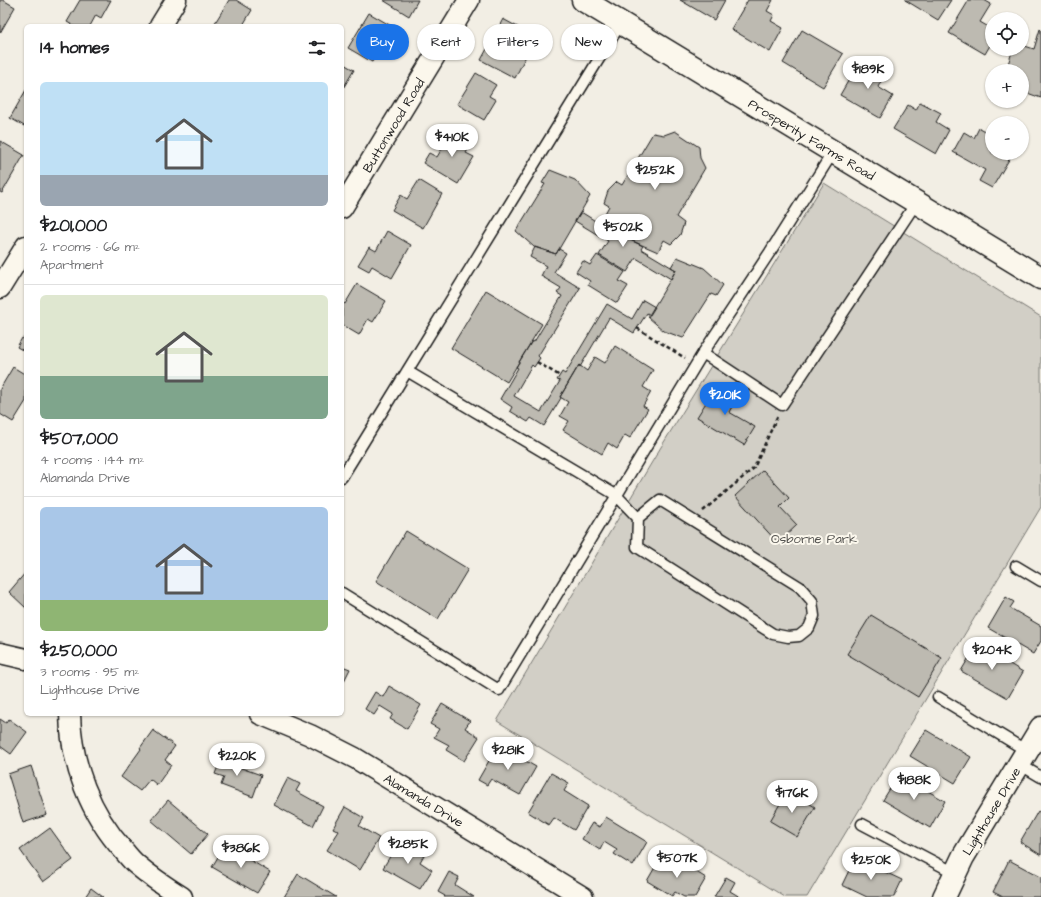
<!DOCTYPE html>
<meta charset="utf-8">
<style>
body{margin:0;font-family:"Architects Daughter",sans-serif;background:#f6f6f6;color:#202124;height:100vh;display:flex;flex-direction:column;font-size:15px;white-space:nowrap}
*{box-sizing:border-box;margin:0}
p{font-size:13px;color:#757577}
.icon{flex:none;width:22px;height:22px;fill:none;stroke:currentColor;stroke-width:2;stroke-linecap:round;stroke-linejoin:round}
.map{position:relative;flex:1;overflow:hidden}
.side{position:absolute;left:24px;top:24px;width:320px;height:692px;display:flex;flex-direction:column;background:#fff;border-radius:6px;box-shadow:0 1px 3px #0004}
.side>*{flex:none}
.hud{position:absolute;left:356px;top:24px;width:380px;height:36px;display:flex;gap:8px}
.controls{position:absolute;left:985px;top:12px;display:grid;gap:8px}
.controls a{display:grid;place-items:center;width:44px;height:44px;border-radius:50%;background:#fff;box-shadow:0 1px 3px #0004;font-size:20px}
.price{position:absolute;translate:-50% -34px;padding:0 9px;border-radius:14px;background:#fff;color:#222;font-size:13px;line-height:26px;filter:drop-shadow(0 1px 2px #0008)}
.price::after{content:'';position:absolute;left:50%;top:24px;width:12px;height:9px;margin-left:-6px;background:inherit;clip-path:polygon(0 0,100% 0,50% 100%)}
.price.active{background:#1a73e8;color:#fff}
ul{padding:0;list-style:none}
li{display:grid;align-content:center;gap:8px;height:212px;padding:0 16px}
li+li{border-top:1px solid #e0e0e0}
li span{display:grid;place-items:center;height:124px;border-radius:6px;color:#555}
li>.icon{margin-inline-start:auto}
span .icon{width:72px;height:72px;fill:#fffc;stroke-width:1}
li b{font-size:17px}
h2{display:flex;justify-content:space-between;align-items:center;height:48px;padding:0 16px;font-size:17px}
.chip{padding:0 14px;border-radius:18px;background:#fff;box-shadow:0 1px 3px #0004;font-size:14px;line-height:36px}
.chip.active{background:#1a73e8;color:#fff}
.map>svg:first-child{display:block}
</style>
<div class="map">
<svg width="1041" height="897" viewBox="0 0 1041 897">
<rect width="100%" height="100%" fill="#f2eee4"/>
<filter id="ink" filterUnits="userSpaceOnUse"><feTurbulence type="fractalNoise" baseFrequency=".025" numOctaves="2"/><feDisplacementMap in="SourceGraphic" scale="8" xChannelSelector="R" yChannelSelector="G"/><feConvolveMatrix kernelMatrix="1 2 1 2 8 2 1 2 1" color-interpolation-filters="sRGB"/></filter>
<g filter="url(#ink)">
<path fill="#d2cfc6" stroke="#777671" d="M 824,183 L 1041,317 L 1041,507 L 807,897 L 785,897 L 497,721 L 661,447 Z"/>
<path fill="#bdbab1" stroke="#1c1c1c" d="M 0,0 L 3,0 L 15,7 L 0,33 Z
M 80,0 L 111,0 L 101,18 L 96,15 L 90,26 L 74,26 L 67,22 Z
M 229,0 L 236,0 L 252,10 L 243,25 L 245,26 L 213,26 Z
M 383,0 L 418,0 L 409,16 Z
M 680,0 L 725,0 L 714,20 Z
M 748,0 L 773,0 L 767,11 L 774,15 L 771,21 L 783,28 L 770,52 L 731,29 Z
M 905,0 L 951,0 L 938,20 Z
M 969,0 L 984,0 L 991,4 L 980,22 L 992,29 L 992,42 L 985,54 L 949,33 Z
M 369,13 L 393,27 L 372,62 L 348,48 Z
M 503,19 L 525,31 L 520,40 L 531,46 L 515,78 L 481,60 Z
M 1040,29 L 1041,30 L 1041,98 L 1022,91 L 1022,71 L 1019,71 L 1007,67 L 1013,49 L 1022,49 L 1022,45 L 1034,49 Z
M 802,30 L 843,54 L 823,87 L 783,63 Z
M 873,62 L 887,70 L 878,87 L 893,96 L 880,118 L 840,95 L 858,64 L 868,70 Z
M 342,63 L 354,70 L 342,90 Z
M 476,73 L 496,85 L 489,96 L 496,100 L 484,120 L 457,104 Z
M 26,90 L 26,127 L 10,118 Z
M 920,102 L 941,113 L 936,122 L 949,130 L 936,154 L 893,129 L 908,105 L 916,110 Z
M 979,128 L 992,135 L 992,153 L 1013,153 L 992,188 L 979,181 L 985,170 L 953,152 L 964,132 L 974,138 Z
M 453,130 L 473,141 L 466,153 L 474,157 L 458,184 L 423,163 L 429,153 L 437,157 Z
M 675,131 L 699,147 L 700,158 L 705,168 L 676,217 L 684,223 L 680,235 L 671,244 L 664,240 L 658,252 L 628,239 L 602,219 L 609,206 L 604,203 L 608,191 L 617,182 L 622,185 L 653,133 L 664,135 Z
M 0,141 L 24,155 L 2,193 L 0,192 Z
M 550,170 L 575,180 L 590,196 L 556,254 L 534,247 L 516,231 L 545,184 L 542,183 Z
M 419,180 L 442,194 L 423,228 L 392,210 L 401,195 L 407,199 Z
M 581,212 L 613,232 L 615,229 L 628,239 L 643,246 L 641,249 L 676,270 L 671,279 L 636,258 L 627,272 L 599,255 L 608,241 L 575,221 Z
M 387,231 L 411,245 L 392,278 L 372,266 L 369,271 L 358,265 L 369,247 L 376,251 Z
M 535,247 L 556,254 L 559,249 L 566,253 L 554,272 L 580,288 L 538,356 L 540,358 L 534,367 L 532,365 L 514,396 L 541,412 L 560,381 L 557,380 L 562,372 L 565,374 L 607,304 L 632,319 L 643,300 L 655,307 L 650,315 L 647,313 L 634,333 L 609,318 L 580,367 L 579,365 L 560,397 L 561,398 L 544,426 L 531,418 L 528,422 L 510,411 L 512,407 L 500,399 L 518,368 L 516,367 L 532,341 L 534,342 L 562,296 L 557,293 L 561,288 L 541,276 L 546,266 L 530,257 Z
M 597,255 L 625,272 L 619,281 L 628,286 L 617,303 L 588,285 L 590,281 L 576,272 L 583,261 L 590,265 Z
M 677,257 L 704,268 L 723,285 L 716,296 L 711,294 L 683,338 L 664,331 L 648,317 L 676,270 L 671,267 Z
M 357,284 L 386,301 L 373,322 L 368,319 L 359,335 L 342,325 L 342,302 L 345,304 Z
M 486,290 L 542,324 L 507,382 L 451,348 Z
M 22,338 L 26,340 L 26,352 L 17,347 Z
M 615,346 L 653,370 L 643,387 L 651,392 L 643,406 L 648,409 L 630,438 L 625,435 L 617,449 L 608,443 L 602,454 L 563,430 L 569,421 L 560,416 L 568,402 L 560,397 L 579,365 L 587,371 L 595,357 L 605,363 Z
M 13,367 L 26,375 L 26,401 L 13,422 L 0,414 L 0,389 Z
M 717,385 L 737,398 L 729,412 L 755,427 L 744,445 L 697,417 Z
M 763,470 L 789,498 L 780,507 L 797,525 L 778,543 L 735,496 Z
M 406,531 L 468,569 L 438,619 L 376,581 Z
M 26,572 L 26,608 L 9,592 Z
M 1006,597 L 1014,602 L 1010,608 L 1041,626 L 1041,641 L 1033,654 L 988,628 Z
M 871,615 L 942,658 L 918,697 L 847,654 Z
M 977,644 L 1023,672 L 1008,698 L 961,671 Z
M 342,666 L 350,669 L 342,685 Z
M 389,686 L 421,705 L 407,729 L 390,719 L 393,714 L 380,706 L 374,715 L 365,709 L 375,692 L 383,697 Z
M 442,704 L 470,721 L 465,728 L 479,737 L 464,761 L 446,750 L 449,745 L 434,737 L 439,729 L 430,724 Z
M 0,719 L 6,723 L 9,719 L 27,732 L 11,754 L 0,746 Z
M 153,730 L 175,746 L 165,760 L 171,765 L 157,785 L 150,779 L 140,791 L 121,777 L 141,749 L 140,748 Z
M 926,730 L 971,757 L 955,783 L 910,756 Z
M 498,745 L 536,767 L 520,795 L 491,779 L 487,785 L 478,780 Z
M 223,753 L 233,756 L 230,764 L 261,775 L 253,797 L 221,785 L 224,777 L 215,774 Z
M 31,766 L 47,815 L 23,823 L 8,774 Z
M 551,773 L 569,783 L 564,791 L 588,806 L 574,830 L 554,818 L 549,825 L 528,812 Z
M 899,774 L 945,801 L 930,828 L 883,800 Z
M 288,778 L 300,784 L 296,791 L 323,806 L 313,826 L 274,805 Z
M 788,790 L 815,807 L 797,837 L 770,821 Z
M 168,800 L 208,834 L 191,854 L 151,820 Z
M 345,807 L 364,818 L 359,826 L 379,838 L 360,870 L 327,850 L 339,831 L 333,828 Z
M 1038,811 L 1041,813 L 1041,855 L 1020,842 Z
M 606,817 L 647,842 L 633,866 L 614,854 L 617,850 L 604,842 L 600,850 L 582,839 L 592,823 L 600,827 Z
M 50,828 L 73,860 L 43,882 L 20,850 Z
M 400,840 L 424,855 L 420,862 L 432,870 L 420,889 L 383,868 Z
M 225,845 L 270,872 L 257,893 L 212,867 Z
M 672,857 L 706,878 L 695,897 L 684,897 L 675,892 L 672,896 L 647,881 L 658,862 L 666,867 Z
M 855,858 L 902,880 L 894,897 L 867,897 L 842,885 Z
M 1009,860 L 1041,877 L 1041,897 L 1003,897 L 993,892 Z
M 449,872 L 459,877 L 455,885 L 474,897 L 444,897 L 445,896 L 438,892 Z
M 298,874 L 336,897 L 284,897 Z
M 726,877 L 735,882 L 730,891 L 740,897 L 714,897 Z
M 91,888 L 103,897 L 85,897 Z"/>
<g fill="none" stroke-linecap="round" stroke-linejoin="round">
<defs>
<path id="service" d="M 703,353 L 782,405 L 916,203
M 407,371 L 616,495 L 638,518 L 637,547 L 773,634 L 788,637 L 799,636 L 809,628 L 814,616 L 812,601 L 800,587 L 660,500 L 638,518
M 342,477 L 621,23
M 1016,566 L 1041,581
M 342,593 L 499,690 L 703,353 L 770,252 L 833,152
M 938,697 L 1027,751
M 1019,764 L 1041,777
M 862,824 L 955,873"/>
<path id="minor" d="M 160,26 L 176,0
M 342,208 L 469,0
M 0,288 L 26,246
M 0,653 L 26,659
M 70,714 C 71,764 90,814 124,851 C 128,856 132,861 137,865 C 151,877 166,887 182,897
M 260,714 L 310,735 L 355,758 L 583,897"/>
<path id="tertiary" d="M 583,0 L 1041,278
M 944,897 L 963,857 L 1041,728"/>
</defs>
<use href="#service" stroke="#1c1c1c" stroke-width="13"/>
<use href="#minor" stroke="#1c1c1c" stroke-width="23"/>
<use href="#tertiary" stroke="#1c1c1c" stroke-width="25"/>
<path stroke="#1c1c1c" stroke-width="2.5" stroke-dasharray="4 3" stroke-linecap="butt" d="M 637,328 L 685,358
M 537,362 L 560,376
M 703,511 L 754,468 L 777,417"/>
<use href="#service" stroke="#fbf7ec" stroke-width="10"/>
<use href="#minor" stroke="#fbf7ec" stroke-width="20"/>
<use href="#tertiary" stroke="#fbf7ec" stroke-width="22"/>
</g>
</g>
<g text-anchor="middle" stroke-width="4" stroke-linejoin="round" paint-order="stroke">
<g font-size="13" fill="#1c1c1c" stroke="#fbf7ec">
<text transform="translate(393 125) rotate(-59)" y="5">Buttonwood Road</text>
<text transform="translate(812 139) rotate(31)" y="5">Prosperity Farms Road</text>
<text transform="translate(424 800) rotate(31)" y="5">Alamanda Drive</text>
<text transform="translate(991 811) rotate(-59)" y="5">Lighthouse Drive</text>
</g>
<g font-size="13" fill="#53524f" stroke="#fbf7ec">
<text x="814" y="543">Osborne Park</text>
</g>
</g>
</svg>
<div class="controls">
<a><svg class="icon" aria-label="locate" viewBox="0 0 24 24"><circle cx="12" cy="12" r="6"/><path d="M12 2v4M12 18v4M2 12h4M18 12h4"/></svg></a>
<a>+</a>
<a>−</a>
</div>
<b class="price" style="left:868px;top:90px">$189K</b>
<b class="price" style="left:452px;top:158px">$410K</b>
<b class="price" style="left:655px;top:191px">$252K</b>
<b class="price" style="left:623px;top:248px">$502K</b>
<b class="price active" style="left:725px;top:416px">$201K</b>
<b class="price" style="left:992px;top:671px">$204K</b>
<b class="price" style="left:508px;top:771px">$281K</b>
<b class="price" style="left:237px;top:777px">$220K</b>
<b class="price" style="left:914px;top:801px">$188K</b>
<b class="price" style="left:792px;top:814px">$176K</b>
<b class="price" style="left:408px;top:865px">$285K</b>
<b class="price" style="left:241px;top:869px">$386K</b>
<b class="price" style="left:677px;top:879px">$507K</b>
<b class="price" style="left:871px;top:881px">$250K</b>
<div class="hud">
<a class="chip active">Buy</a>
<a class="chip">Rent</a>
<a class="chip">Filters</a>
<a class="chip">New</a>
</div>
<section class="side">
<h2>14 homes<svg class="icon" aria-label="filters" viewBox="0 0 24 24"><path d="M4 7h16M4 17h16"/><circle cx="9" cy="7" r="2"/><circle cx="15" cy="17" r="2"/></svg></h2>
<ul>
<li><span style="background:linear-gradient(#bfe0f5 75%,#9aa5b1 0)"><svg class="icon" aria-label="home" viewBox="0 0 24 24"><path d="M3 11l9-7 9 7M6 9v11h12V9"/></svg></span><div><b>$201,000</b><p>2 rooms · 66 m²</p><p>Apartment</p></div></li>
<li><span style="background:linear-gradient(#dfe7d0 65%,#7fa58c 0)"><svg class="icon" aria-label="home" viewBox="0 0 24 24"><path d="M3 11l9-7 9 7M6 9v11h12V9"/></svg></span><div><b>$507,000</b><p>4 rooms · 144 m²</p><p>Alamanda Drive</p></div></li>
<li><span style="background:linear-gradient(#a9c7e8 75%,#8fb573 0)"><svg class="icon" aria-label="home" viewBox="0 0 24 24"><path d="M3 11l9-7 9 7M6 9v11h12V9"/></svg></span><div><b>$250,000</b><p>3 rooms · 95 m²</p><p>Lighthouse Drive</p></div></li>
</ul>
</section>
</div>
